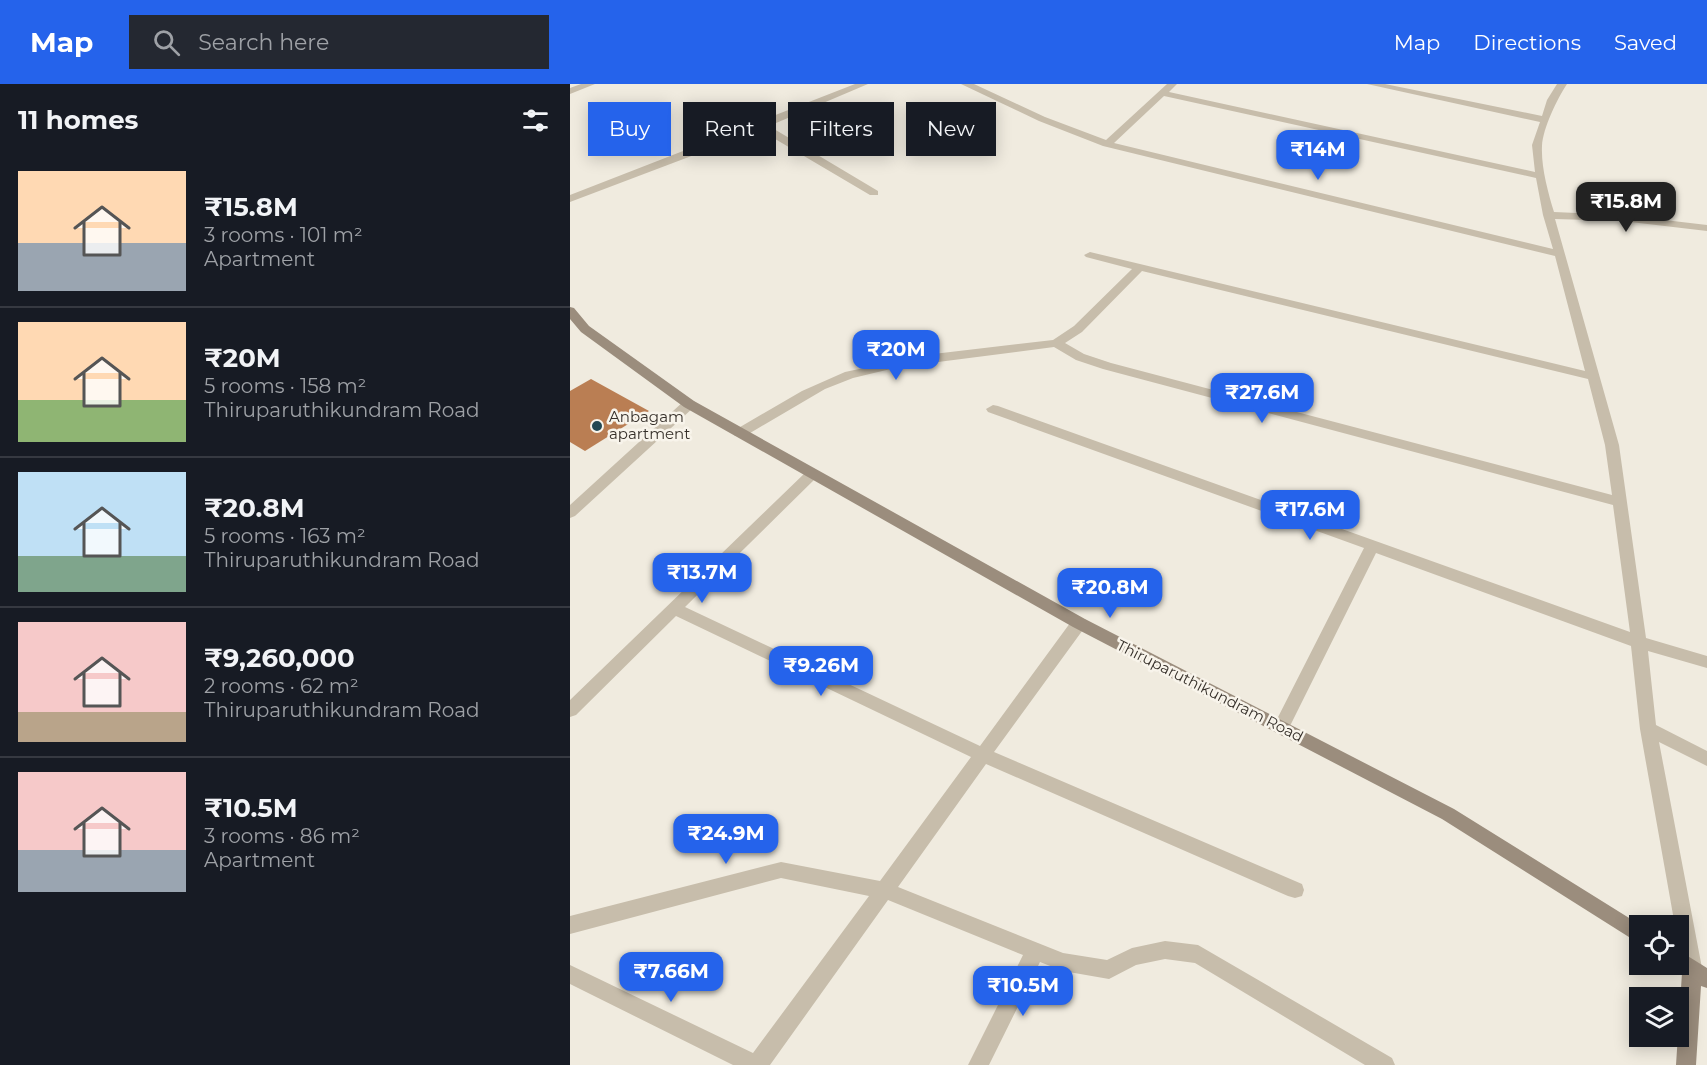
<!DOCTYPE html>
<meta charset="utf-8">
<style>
body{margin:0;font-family:Montserrat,sans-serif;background:#242831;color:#f1f3f6;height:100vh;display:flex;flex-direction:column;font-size:22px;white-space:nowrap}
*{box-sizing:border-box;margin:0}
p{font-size:20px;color:#9ea1a6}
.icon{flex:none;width:33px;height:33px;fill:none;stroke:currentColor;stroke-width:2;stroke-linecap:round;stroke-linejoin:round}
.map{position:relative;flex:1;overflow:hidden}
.sheet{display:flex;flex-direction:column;background:#171b24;width:570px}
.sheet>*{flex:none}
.hud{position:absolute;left:18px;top:18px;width:570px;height:54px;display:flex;gap:12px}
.controls{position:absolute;left:1059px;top:831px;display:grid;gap:12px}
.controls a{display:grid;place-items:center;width:60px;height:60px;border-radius:0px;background:#171b24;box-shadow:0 3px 15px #0003;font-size:30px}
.price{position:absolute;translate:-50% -51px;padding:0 14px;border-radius:12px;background:#2563eb;color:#fff;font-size:20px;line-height:39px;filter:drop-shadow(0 2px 3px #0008)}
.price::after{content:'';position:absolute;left:50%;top:36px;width:18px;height:14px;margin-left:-9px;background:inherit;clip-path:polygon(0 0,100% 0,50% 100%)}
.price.selected{background:#222;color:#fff}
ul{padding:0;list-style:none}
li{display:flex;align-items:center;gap:18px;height:150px;padding:0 18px}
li+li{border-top:2px solid #363941}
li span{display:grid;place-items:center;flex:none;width:168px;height:120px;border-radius:0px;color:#555}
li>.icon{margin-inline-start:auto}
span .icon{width:72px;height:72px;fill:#fffc;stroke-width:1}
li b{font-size:26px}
h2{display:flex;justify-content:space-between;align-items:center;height:72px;padding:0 18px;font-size:26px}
.tag{padding:0 21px;border-radius:0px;background:#171b24;box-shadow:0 3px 15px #0003;font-size:21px;line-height:54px}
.tag.selected{background:#2563eb;color:#fff}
header{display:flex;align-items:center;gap:36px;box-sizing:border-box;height:84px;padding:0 30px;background:#2563eb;color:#fff}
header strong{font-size:28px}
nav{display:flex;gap:33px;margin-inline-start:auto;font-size:21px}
.search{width:420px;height:54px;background:#242831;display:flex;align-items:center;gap:15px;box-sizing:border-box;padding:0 21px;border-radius:0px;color:#9ea1a6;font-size:22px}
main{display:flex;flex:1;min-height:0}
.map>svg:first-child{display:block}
</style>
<header>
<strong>Map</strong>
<div class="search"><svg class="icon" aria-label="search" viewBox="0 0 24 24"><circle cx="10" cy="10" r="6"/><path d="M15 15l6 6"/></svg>Search here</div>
<nav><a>Map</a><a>Directions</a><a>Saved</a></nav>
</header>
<main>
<section class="sheet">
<h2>11 homes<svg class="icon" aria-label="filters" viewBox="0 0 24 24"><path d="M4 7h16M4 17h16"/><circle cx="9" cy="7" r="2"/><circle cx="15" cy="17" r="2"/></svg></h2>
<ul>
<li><span style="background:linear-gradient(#ffd9b3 60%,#9aa5b1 0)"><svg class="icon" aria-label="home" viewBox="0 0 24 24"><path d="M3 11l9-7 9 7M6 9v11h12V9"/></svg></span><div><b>₹15.8M</b><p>3 rooms · 101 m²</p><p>Apartment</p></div></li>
<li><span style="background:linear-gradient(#ffd9b3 65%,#8fb573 0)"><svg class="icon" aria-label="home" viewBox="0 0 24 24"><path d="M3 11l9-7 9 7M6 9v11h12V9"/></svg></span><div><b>₹20M</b><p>5 rooms · 158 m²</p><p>Thiruparuthikundram Road</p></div></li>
<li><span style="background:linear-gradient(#bfe0f5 70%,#7fa58c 0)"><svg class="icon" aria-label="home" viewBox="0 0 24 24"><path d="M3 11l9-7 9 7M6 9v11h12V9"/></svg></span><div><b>₹20.8M</b><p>5 rooms · 163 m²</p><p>Thiruparuthikundram Road</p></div></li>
<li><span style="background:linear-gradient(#f6c9c9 75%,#b9a48a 0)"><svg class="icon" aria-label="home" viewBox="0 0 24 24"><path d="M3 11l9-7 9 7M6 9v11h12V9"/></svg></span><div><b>₹9,260,000</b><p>2 rooms · 62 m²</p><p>Thiruparuthikundram Road</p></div></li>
<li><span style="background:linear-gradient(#f6c9c9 65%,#9aa5b1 0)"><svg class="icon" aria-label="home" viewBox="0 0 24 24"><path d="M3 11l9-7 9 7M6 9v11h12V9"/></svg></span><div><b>₹10.5M</b><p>3 rooms · 86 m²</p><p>Apartment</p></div></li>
</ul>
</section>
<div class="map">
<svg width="1137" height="981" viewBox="0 0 1137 981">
<rect width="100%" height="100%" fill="#f0ebdf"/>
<path fill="#ba7e53" d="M 21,295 L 79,327 L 15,367 L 0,358 L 0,307 Z"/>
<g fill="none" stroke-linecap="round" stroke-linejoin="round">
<path fill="#c7bdab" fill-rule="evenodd" d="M 11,0 L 25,0 L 0,10 L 0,4 Z
M 285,0 L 298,0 L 199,42 L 308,107 L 308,111 L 300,111 L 190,46 L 0,118 L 0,111 Z
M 391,0 L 404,0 L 475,33 L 536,56 L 597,0 L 607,0 L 599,8 L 965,88 L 962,61 L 970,38 L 797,0 L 815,0 L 972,32 L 977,16 L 987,0 L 997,0 C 987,15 973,44 972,62 C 971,83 978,108 984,128 L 1052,131 L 1137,141 L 1137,147 L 1052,137 L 985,135 L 1049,361 L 1076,554 L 1137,572 L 1137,584 L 1078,567 L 1086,641 L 1137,667 L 1137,682 L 1089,658 L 1132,884 L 1129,891 L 1122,893 L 1115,891 C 1108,875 1108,858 1108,842 L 1105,842 L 1070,645 L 1061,562 L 806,469 L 717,648 L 711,650 L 705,648 L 703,643 L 794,464 L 418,328 L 416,325 L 423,321 L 428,322 L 1060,548 L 1043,421 L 533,285 L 506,276 L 484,263 L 329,283 L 283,294 L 255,305 L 175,352 L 165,352 L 163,349 L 165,346 L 232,307 L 275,288 L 355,271 L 483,256 L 504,242 L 562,185 L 516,173 L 514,171 L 520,168 L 1015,287 L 985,172 L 533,62 L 469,37 ZM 594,12 L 966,94 L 973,131 L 983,165 L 544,59 ZM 572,187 L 1018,295 L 1035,361 L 1042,411 L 541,279 L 514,270 L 495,259 L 512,248 Z
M 119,316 L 124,317 L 126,320 L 124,323 L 5,432 L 0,434 L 0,421 L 114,317 Z
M 242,385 L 247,387 L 249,390 L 247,393 L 115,523 L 410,662 L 503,535 L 515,535 L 517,539 L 515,543 L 424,668 L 732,800 L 734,806 L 732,812 L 725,814 L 718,812 L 416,680 L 328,803 L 493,869 L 537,876 L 562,864 L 595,857 L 628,861 L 822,974 L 825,981 L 795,981 L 625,879 L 595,875 L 566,881 L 539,895 L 493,887 L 470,878 L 419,981 L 398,981 L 453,871 L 318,816 L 200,981 L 163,981 L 0,900 L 0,881 L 183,969 L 299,812 L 211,794 L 0,850 L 0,832 L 211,778 L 310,797 L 401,673 L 106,532 L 6,631 L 0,633 L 0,616 L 237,387 Z"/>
<path fill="#9b8d7d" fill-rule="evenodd" d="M 0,223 L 4,224 L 19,242 L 124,317 L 515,535 L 884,725 L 1072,842 L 1070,842 L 1070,860 L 872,735 L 503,543 L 114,323 L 11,248 L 0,235 Z
M 1108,866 L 1137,884 L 1137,904 L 1131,902 L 1126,981 L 1106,981 L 1112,889 L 1101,880 L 1108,880 Z"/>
</g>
<circle fill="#234853" stroke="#f8f4eb" stroke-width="2" cx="27" cy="342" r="6"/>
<g text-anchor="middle" stroke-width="5" stroke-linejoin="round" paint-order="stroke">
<g font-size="15" fill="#36302a" stroke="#f8f4eb" text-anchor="start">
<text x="39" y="338">Anbagam<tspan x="39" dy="17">apartment</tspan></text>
</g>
<g font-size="15" fill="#36302a" stroke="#f8f4eb">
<text transform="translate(640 607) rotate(27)" y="5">Thiruparuthikundram Road</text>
</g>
</g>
</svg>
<div class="controls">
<a><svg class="icon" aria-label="locate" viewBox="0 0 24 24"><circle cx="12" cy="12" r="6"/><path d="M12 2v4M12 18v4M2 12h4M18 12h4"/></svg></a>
<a><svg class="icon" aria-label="layers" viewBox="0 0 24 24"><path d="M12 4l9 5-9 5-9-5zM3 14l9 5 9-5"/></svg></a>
</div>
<b class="price" style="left:748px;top:97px">₹14M</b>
<b class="price selected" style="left:1056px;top:149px">₹15.8M</b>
<b class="price" style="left:326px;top:297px">₹20M</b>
<b class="price" style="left:692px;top:340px">₹27.6M</b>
<b class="price" style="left:740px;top:457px">₹17.6M</b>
<b class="price" style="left:132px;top:520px">₹13.7M</b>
<b class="price" style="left:540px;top:535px">₹20.8M</b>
<b class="price" style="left:251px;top:613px">₹9.26M</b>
<b class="price" style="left:156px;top:781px">₹24.9M</b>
<b class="price" style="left:101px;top:919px">₹7.66M</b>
<b class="price" style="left:453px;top:933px">₹10.5M</b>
<div class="hud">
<a class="tag selected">Buy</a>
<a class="tag">Rent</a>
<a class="tag">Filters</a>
<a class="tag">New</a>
</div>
</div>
</main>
